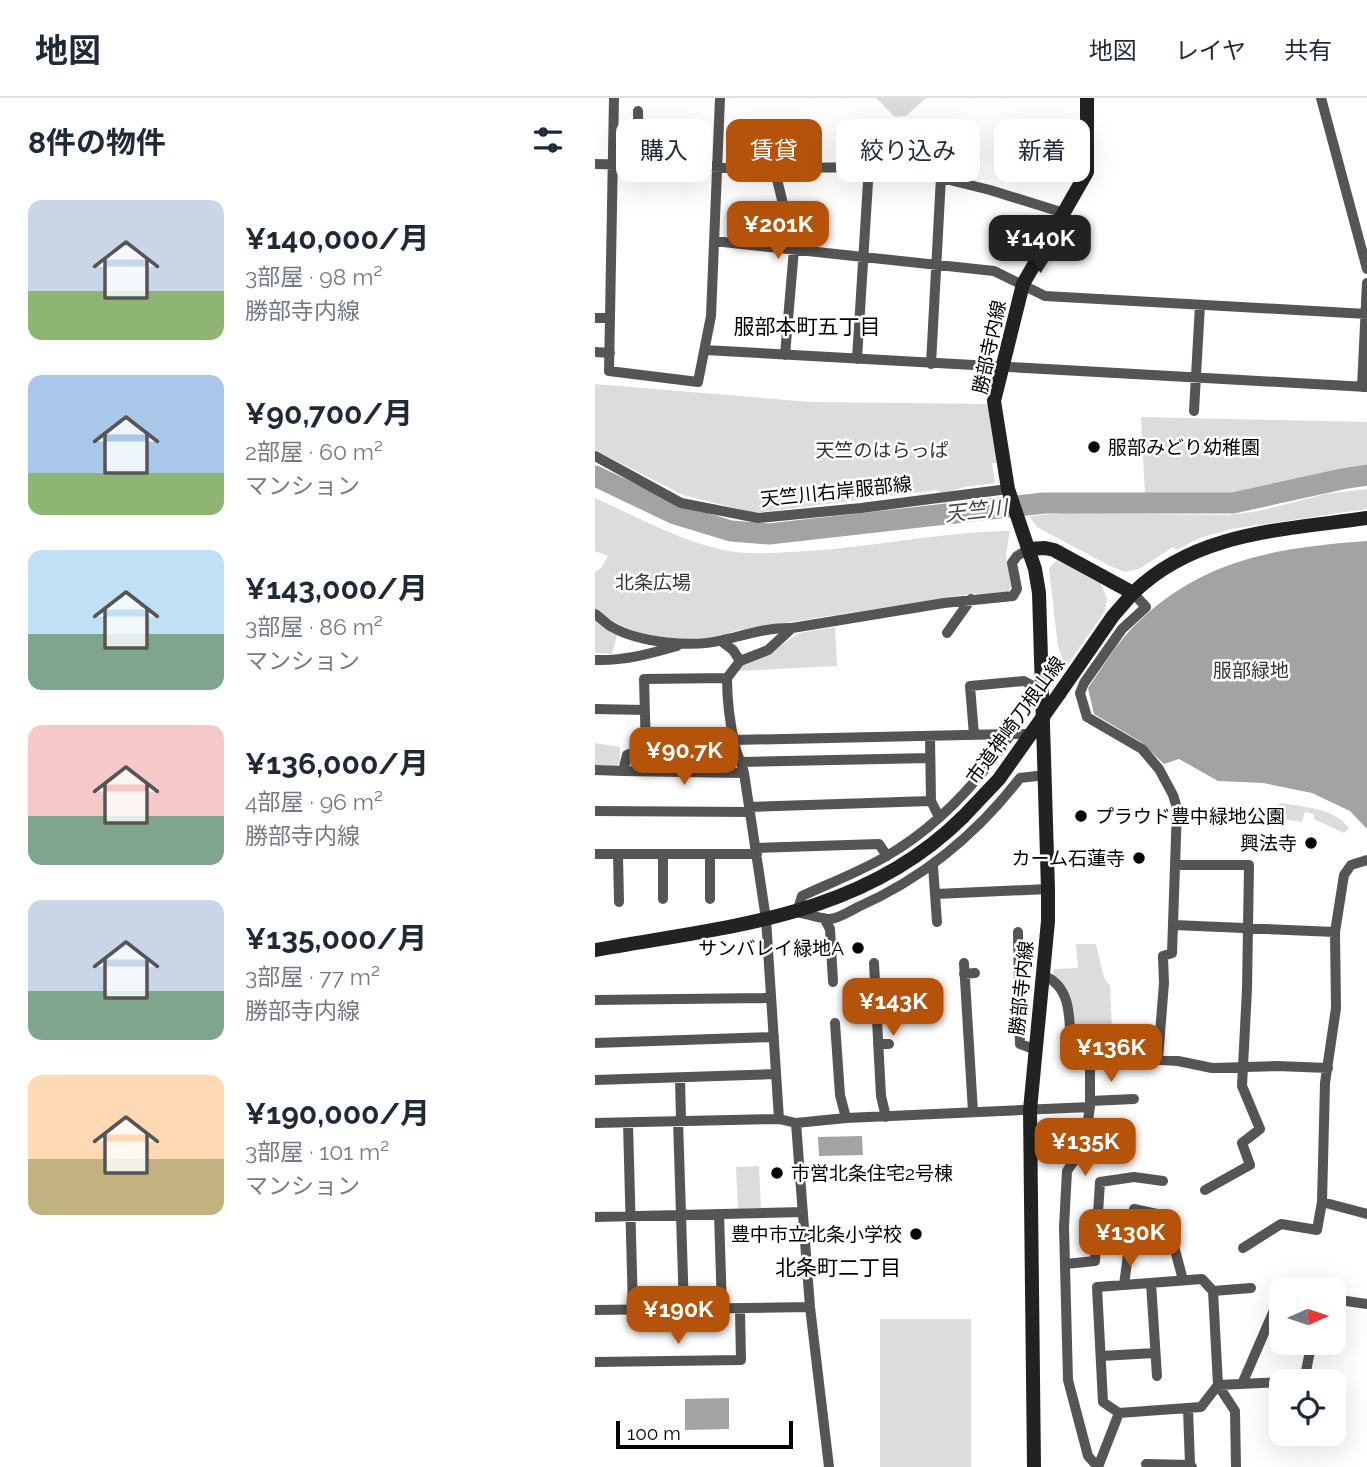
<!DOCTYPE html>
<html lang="ja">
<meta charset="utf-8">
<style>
body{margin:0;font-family:Raleway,"Noto Sans JP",sans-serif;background:#f2f2f3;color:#1f2937;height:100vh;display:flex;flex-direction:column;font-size:26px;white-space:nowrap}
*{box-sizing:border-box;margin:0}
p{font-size:23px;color:#747a83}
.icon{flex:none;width:38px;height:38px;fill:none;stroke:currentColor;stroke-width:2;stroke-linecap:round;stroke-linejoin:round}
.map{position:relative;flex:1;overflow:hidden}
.details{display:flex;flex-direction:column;background:#fff;width:595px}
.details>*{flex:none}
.top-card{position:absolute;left:21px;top:21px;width:646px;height:63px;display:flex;gap:14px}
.needle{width:46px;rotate:87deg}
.buttons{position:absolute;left:674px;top:1180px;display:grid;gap:14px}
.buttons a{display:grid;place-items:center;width:77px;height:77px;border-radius:14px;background:#fff;box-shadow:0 7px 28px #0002;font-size:35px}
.scale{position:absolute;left:21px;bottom:18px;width:177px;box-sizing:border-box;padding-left:7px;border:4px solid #000;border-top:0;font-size:19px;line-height:24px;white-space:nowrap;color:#000;-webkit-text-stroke:5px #fff;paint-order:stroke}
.price{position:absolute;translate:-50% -60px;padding:0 16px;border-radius:14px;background:#b45309;color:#fff;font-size:23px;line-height:46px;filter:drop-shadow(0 2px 4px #0008)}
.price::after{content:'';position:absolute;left:50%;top:42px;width:21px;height:16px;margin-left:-10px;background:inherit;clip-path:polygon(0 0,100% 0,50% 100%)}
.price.current{background:#222;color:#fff}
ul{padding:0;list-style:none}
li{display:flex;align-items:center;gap:21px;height:175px;padding:0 28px}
li span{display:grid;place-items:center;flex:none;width:196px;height:140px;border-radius:14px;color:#555}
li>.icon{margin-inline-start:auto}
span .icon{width:84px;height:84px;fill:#fffc;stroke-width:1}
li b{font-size:30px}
h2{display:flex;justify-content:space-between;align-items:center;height:84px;padding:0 28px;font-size:30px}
.chip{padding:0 24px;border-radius:14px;background:#fff;box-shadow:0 7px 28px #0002;font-size:24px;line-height:63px}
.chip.current{background:#b45309;color:#fff}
header{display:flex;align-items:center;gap:42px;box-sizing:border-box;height:98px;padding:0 35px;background:#fff;border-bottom:2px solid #e0e1e3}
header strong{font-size:33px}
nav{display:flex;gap:38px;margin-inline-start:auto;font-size:24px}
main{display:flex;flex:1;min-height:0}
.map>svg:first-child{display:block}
</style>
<header>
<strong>地図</strong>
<nav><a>地図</a><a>レイヤ</a><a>共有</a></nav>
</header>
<main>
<section class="details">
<h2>8件の物件<svg class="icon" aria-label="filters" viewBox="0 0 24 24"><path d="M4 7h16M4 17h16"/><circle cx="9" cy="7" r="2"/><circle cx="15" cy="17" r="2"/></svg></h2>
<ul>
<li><span style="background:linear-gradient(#c9d6e8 65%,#8fb573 0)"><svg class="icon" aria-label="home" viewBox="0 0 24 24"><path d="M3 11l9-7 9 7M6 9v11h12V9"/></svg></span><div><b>¥140,000/月</b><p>3部屋 · 98 m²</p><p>勝部寺内線</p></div></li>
<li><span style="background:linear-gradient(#a9c7e8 70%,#8fb573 0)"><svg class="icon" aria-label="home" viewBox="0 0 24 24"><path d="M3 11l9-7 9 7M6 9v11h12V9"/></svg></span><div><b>¥90,700/月</b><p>2部屋 · 60 m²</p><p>マンション</p></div></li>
<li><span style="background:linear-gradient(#bfe0f5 60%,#7fa58c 0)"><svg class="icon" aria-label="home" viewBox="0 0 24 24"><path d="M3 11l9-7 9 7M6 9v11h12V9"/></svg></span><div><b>¥143,000/月</b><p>3部屋 · 86 m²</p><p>マンション</p></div></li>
<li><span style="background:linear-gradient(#f6c9c9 65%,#7fa58c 0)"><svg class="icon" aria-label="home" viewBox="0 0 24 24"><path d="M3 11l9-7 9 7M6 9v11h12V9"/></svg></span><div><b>¥136,000/月</b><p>4部屋 · 96 m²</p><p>勝部寺内線</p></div></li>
<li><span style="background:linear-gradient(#c9d6e8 65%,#7fa58c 0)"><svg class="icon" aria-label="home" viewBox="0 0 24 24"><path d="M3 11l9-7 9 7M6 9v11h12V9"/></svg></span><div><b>¥135,000/月</b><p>3部屋 · 77 m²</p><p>勝部寺内線</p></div></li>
<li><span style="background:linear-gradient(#ffd9b3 60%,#c2b280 0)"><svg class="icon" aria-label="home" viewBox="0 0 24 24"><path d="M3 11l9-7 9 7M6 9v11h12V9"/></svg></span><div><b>¥190,000/月</b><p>3部屋 · 101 m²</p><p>マンション</p></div></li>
</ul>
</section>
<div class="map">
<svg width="772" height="1369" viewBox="0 0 772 1369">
<rect width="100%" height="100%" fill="#fff"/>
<path fill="#dcdcdc" d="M 281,0 L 331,0 L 311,18 L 300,19 Z
M 0,286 L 216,304 L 394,306 L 403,365 L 397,365 L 400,385 L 369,389 L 346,397 L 342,392 L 160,415 L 88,397 L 0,352 Z
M 546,319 L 772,324 L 772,369 L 754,371 L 647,395 L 550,398 Z
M 772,391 L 772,411 L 636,431 L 605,440 L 581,452 L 578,449 L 544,471 L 530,474 L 515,468 L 442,429 L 434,418 L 469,415 L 633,417 L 664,413 L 731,396 Z
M 0,400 C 42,419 83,442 128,452 C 150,457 175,455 197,454 C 270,451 342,434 415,433 L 411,456 L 416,489 L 412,495 L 375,496 L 144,532 C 94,550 43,543 0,512 L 0,474 L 6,470 L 13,458 L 0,453 Z
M 462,462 L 506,486 L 512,501 L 510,513 L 471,569 L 463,549 L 454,470 Z
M 0,520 L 22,537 L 17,556 L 0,555 Z
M 240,529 L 242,568 L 143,573 L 144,569 L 184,549 L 204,535 Z
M 0,645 L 25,649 L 25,665 L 20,669 L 0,669 Z
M 686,705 C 709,709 739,710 754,730 L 749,735 L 719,721 L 719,716 L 710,714 L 707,724 L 671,719 L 672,712 Z
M 481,846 L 501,846 L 509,880 L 515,888 L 518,953 L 484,954 L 479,950 C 477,926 481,892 458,877 L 459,871 L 483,870 Z
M 164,1068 L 166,1110 L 143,1111 L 141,1069 Z
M 285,1221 L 376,1221 L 376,1369 L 285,1369 Z"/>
<path fill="#a3a3a3" d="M 772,443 L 772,731 L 755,713 L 717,695 L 668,685 L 623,683 L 584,661 L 569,666 L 546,644 L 499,616 L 493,590 C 507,570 520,548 537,530 C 605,461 679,450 772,443 Z
M 267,1038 L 268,1057 L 224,1058 L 223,1039 Z
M 134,1300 L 134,1331 L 90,1332 L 90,1301 Z"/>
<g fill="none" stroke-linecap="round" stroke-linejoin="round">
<path stroke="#a3a3a3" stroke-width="21" d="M 0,378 L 80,416 L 136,433 L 174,436 L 449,405 L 638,405 L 747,381 L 772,377"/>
<path stroke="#555" stroke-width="10" d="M 19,0 L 14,273 L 103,284 L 116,218 L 125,0
M 726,0 L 772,171
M 43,13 L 44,67
M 70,37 L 71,68
M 0,66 L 170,70 L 302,69 L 395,92 L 469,115
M 179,69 L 199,151 L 190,257
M 119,143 L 399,173 L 450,198 L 772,216
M 0,220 L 15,220
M 110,252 L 772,289
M 0,254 L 15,255
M 262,261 L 274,68
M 336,266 L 346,79
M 767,289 L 772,185
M 599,313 L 605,207
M 0,358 L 86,405 L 163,420 L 266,410 L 413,391
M 538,495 L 551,509 L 527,531 L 489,585 L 485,595 L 492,619 L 547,651 L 564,671 L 578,697 L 582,710 L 577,855 L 568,858 L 569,885 L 563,961
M 0,516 C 6,520 11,526 17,529 C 45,545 98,550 128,542 C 150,537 175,529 197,530 L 349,505 L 418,498 L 422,491 L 417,465 L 422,458 L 434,451
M 352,535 L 376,501
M 126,543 L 138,552 L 145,563
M 0,562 C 29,563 54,556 82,548
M 132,580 L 145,563 L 173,552 L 197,530
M 0,611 L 50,612
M 441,636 L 416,636 C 384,683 341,730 290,759 C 264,774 235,785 207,798 L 202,814 C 212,816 223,820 234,821 C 243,821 255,813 263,809 C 329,780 381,737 425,680 L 450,677
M 379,637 L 375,588 L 429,583 L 447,593
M 335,639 L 336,703 L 344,719
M 139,642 L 416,636
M 51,653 L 49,581 L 132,580 C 132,603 135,626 140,648 C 142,658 147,665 149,675 L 171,821 L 184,1021
M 147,664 L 335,660
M 0,672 L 28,673 L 32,657 L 40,654 L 140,652
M 28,673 L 149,675
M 154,709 L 336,703
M 0,713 L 155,714
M 161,750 L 284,746 L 292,758
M 0,756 L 162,756
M 23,756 L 24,804
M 68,757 L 68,801
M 115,757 L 115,801
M 581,767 L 654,767 L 652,891 L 647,988 L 665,1031 L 647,1045 L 655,1067 L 610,1092
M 338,768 L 342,824
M 341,796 L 453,791
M 229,820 L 235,831 L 238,884
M 579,827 L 740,834
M 423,834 L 425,946 L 439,951
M 279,865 L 286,998 L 291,1019
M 369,865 L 378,1014
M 369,876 L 380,875
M 447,877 C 479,888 474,926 476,953 L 480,957 L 583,963 L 617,970 L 682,968 L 733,970
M 0,902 L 176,900
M 240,925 L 245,997 L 251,1020
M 0,945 L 179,939
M 283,946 L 294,946
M 495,958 L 495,1009 L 489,1048 L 472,1073 L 469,1129 L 473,1282 L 493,1358 L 503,1369
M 85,980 L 86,1022
M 0,982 L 181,976
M 495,1003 L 539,1001
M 83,1022 L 89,1212
M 0,1025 L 184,1021 L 201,1025 L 251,1020 L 495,1009
M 33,1025 L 38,1212
M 201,1025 L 215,1209 L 234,1369
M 727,1104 L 772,1116
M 124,1116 L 127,1211
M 0,1119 L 208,1114
M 648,1150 L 686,1126 L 722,1132 L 727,1104 L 730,985 L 741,910 L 740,834 L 749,777 L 756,767 L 772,762
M 471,1166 L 500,1163 L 505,1084 L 539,1079 L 568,1083
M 556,1185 L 562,1278
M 529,1187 L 539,1111 L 571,1118 L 588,1182
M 618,1193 L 656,1190
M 738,1201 L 772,1206
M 0,1212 L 215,1209
M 506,1258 L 560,1255
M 0,1264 L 146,1262 L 145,1212
M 709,1283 L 715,1253
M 719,1283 L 732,1282
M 647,1286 L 686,1196
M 593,1310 L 595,1367
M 524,1315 L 508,1304 L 502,1189 L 607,1181 L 618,1193 L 623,1287 L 640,1313 L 641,1369
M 551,1366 L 595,1367 L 597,1369
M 503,1369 L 524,1315 L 606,1309 L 623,1287 L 686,1284"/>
<path stroke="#222" stroke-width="14" d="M 434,451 L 450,450 L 459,452 L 538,495 C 601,433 690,432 772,420
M 464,596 L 518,518 L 538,495
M 0,852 C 133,828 266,820 368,719
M 439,1369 L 435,1012 L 453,823 L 453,791 L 444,495 L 440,471 L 413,391 L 399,303 L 428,186 L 492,74 L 492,0"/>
<path stroke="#222" stroke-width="14" d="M 368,719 L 404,681 L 464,596"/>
</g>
<g fill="#000" stroke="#fff" stroke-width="2.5">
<circle cx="499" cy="349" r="7"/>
<circle cx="486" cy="718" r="7"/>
<circle cx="716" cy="745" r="7"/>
<circle cx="544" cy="760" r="7"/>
<circle cx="263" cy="850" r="7"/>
<circle cx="182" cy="1075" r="7"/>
<circle cx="321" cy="1136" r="7"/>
</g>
<g text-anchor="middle" stroke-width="5" stroke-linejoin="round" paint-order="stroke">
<g font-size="19" fill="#000" stroke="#fff">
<text transform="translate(394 249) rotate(-78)" y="7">勝部寺内線</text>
<text transform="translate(241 393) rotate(-6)" y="7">天竺川右岸服部線</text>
<text transform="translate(420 622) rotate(-54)" y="7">市道神崎刀根山線</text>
<text transform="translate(426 890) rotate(-84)" y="7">勝部寺内線</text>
</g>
<g font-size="19" fill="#000" stroke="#fff" text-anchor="end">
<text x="513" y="356" text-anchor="start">服部みどり幼稚園</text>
<text x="500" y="725" text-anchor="start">プラウド豊中緑地公園</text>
<text x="702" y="752">興法寺</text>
<text x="530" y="767">カーム石蓮寺</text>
<text x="249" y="857">サンバレイ緑地A</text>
<text x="196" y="1082" text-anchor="start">市営北条住宅2号棟</text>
<text x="307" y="1143">豊中市立北条小学校</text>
</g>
<g font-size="19" fill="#333" stroke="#fff">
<text x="287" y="359">天竺のはらっぱ</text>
<text x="58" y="491">北条広場</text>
<text x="656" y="579">服部緑地</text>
</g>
<g font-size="21" fill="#000" stroke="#fff">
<text x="212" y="236">服部本町五丁目</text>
<text x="243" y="1177">北条町二丁目</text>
</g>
<g font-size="21" font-style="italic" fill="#444" stroke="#fff">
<text transform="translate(381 413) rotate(-6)" y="7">天竺川</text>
</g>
</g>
</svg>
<div class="buttons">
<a><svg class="needle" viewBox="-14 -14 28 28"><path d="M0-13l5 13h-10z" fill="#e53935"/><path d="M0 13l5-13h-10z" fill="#747a83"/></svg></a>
<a><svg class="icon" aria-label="locate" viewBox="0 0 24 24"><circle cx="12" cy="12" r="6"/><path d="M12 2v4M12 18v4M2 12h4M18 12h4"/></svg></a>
</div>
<div class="scale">100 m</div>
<b class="price" style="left:183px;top:163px">¥201K</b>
<b class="price current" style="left:445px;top:177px">¥140K</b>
<b class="price" style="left:89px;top:689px">¥90.7K</b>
<b class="price" style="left:298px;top:940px">¥143K</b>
<b class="price" style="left:516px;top:986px">¥136K</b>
<b class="price" style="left:490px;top:1080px">¥135K</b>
<b class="price" style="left:535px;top:1171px">¥130K</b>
<b class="price" style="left:83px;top:1248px">¥190K</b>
<div class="top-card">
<a class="chip">購入</a>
<a class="chip current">賃貸</a>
<a class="chip">絞り込み</a>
<a class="chip">新着</a>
</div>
</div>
</main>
